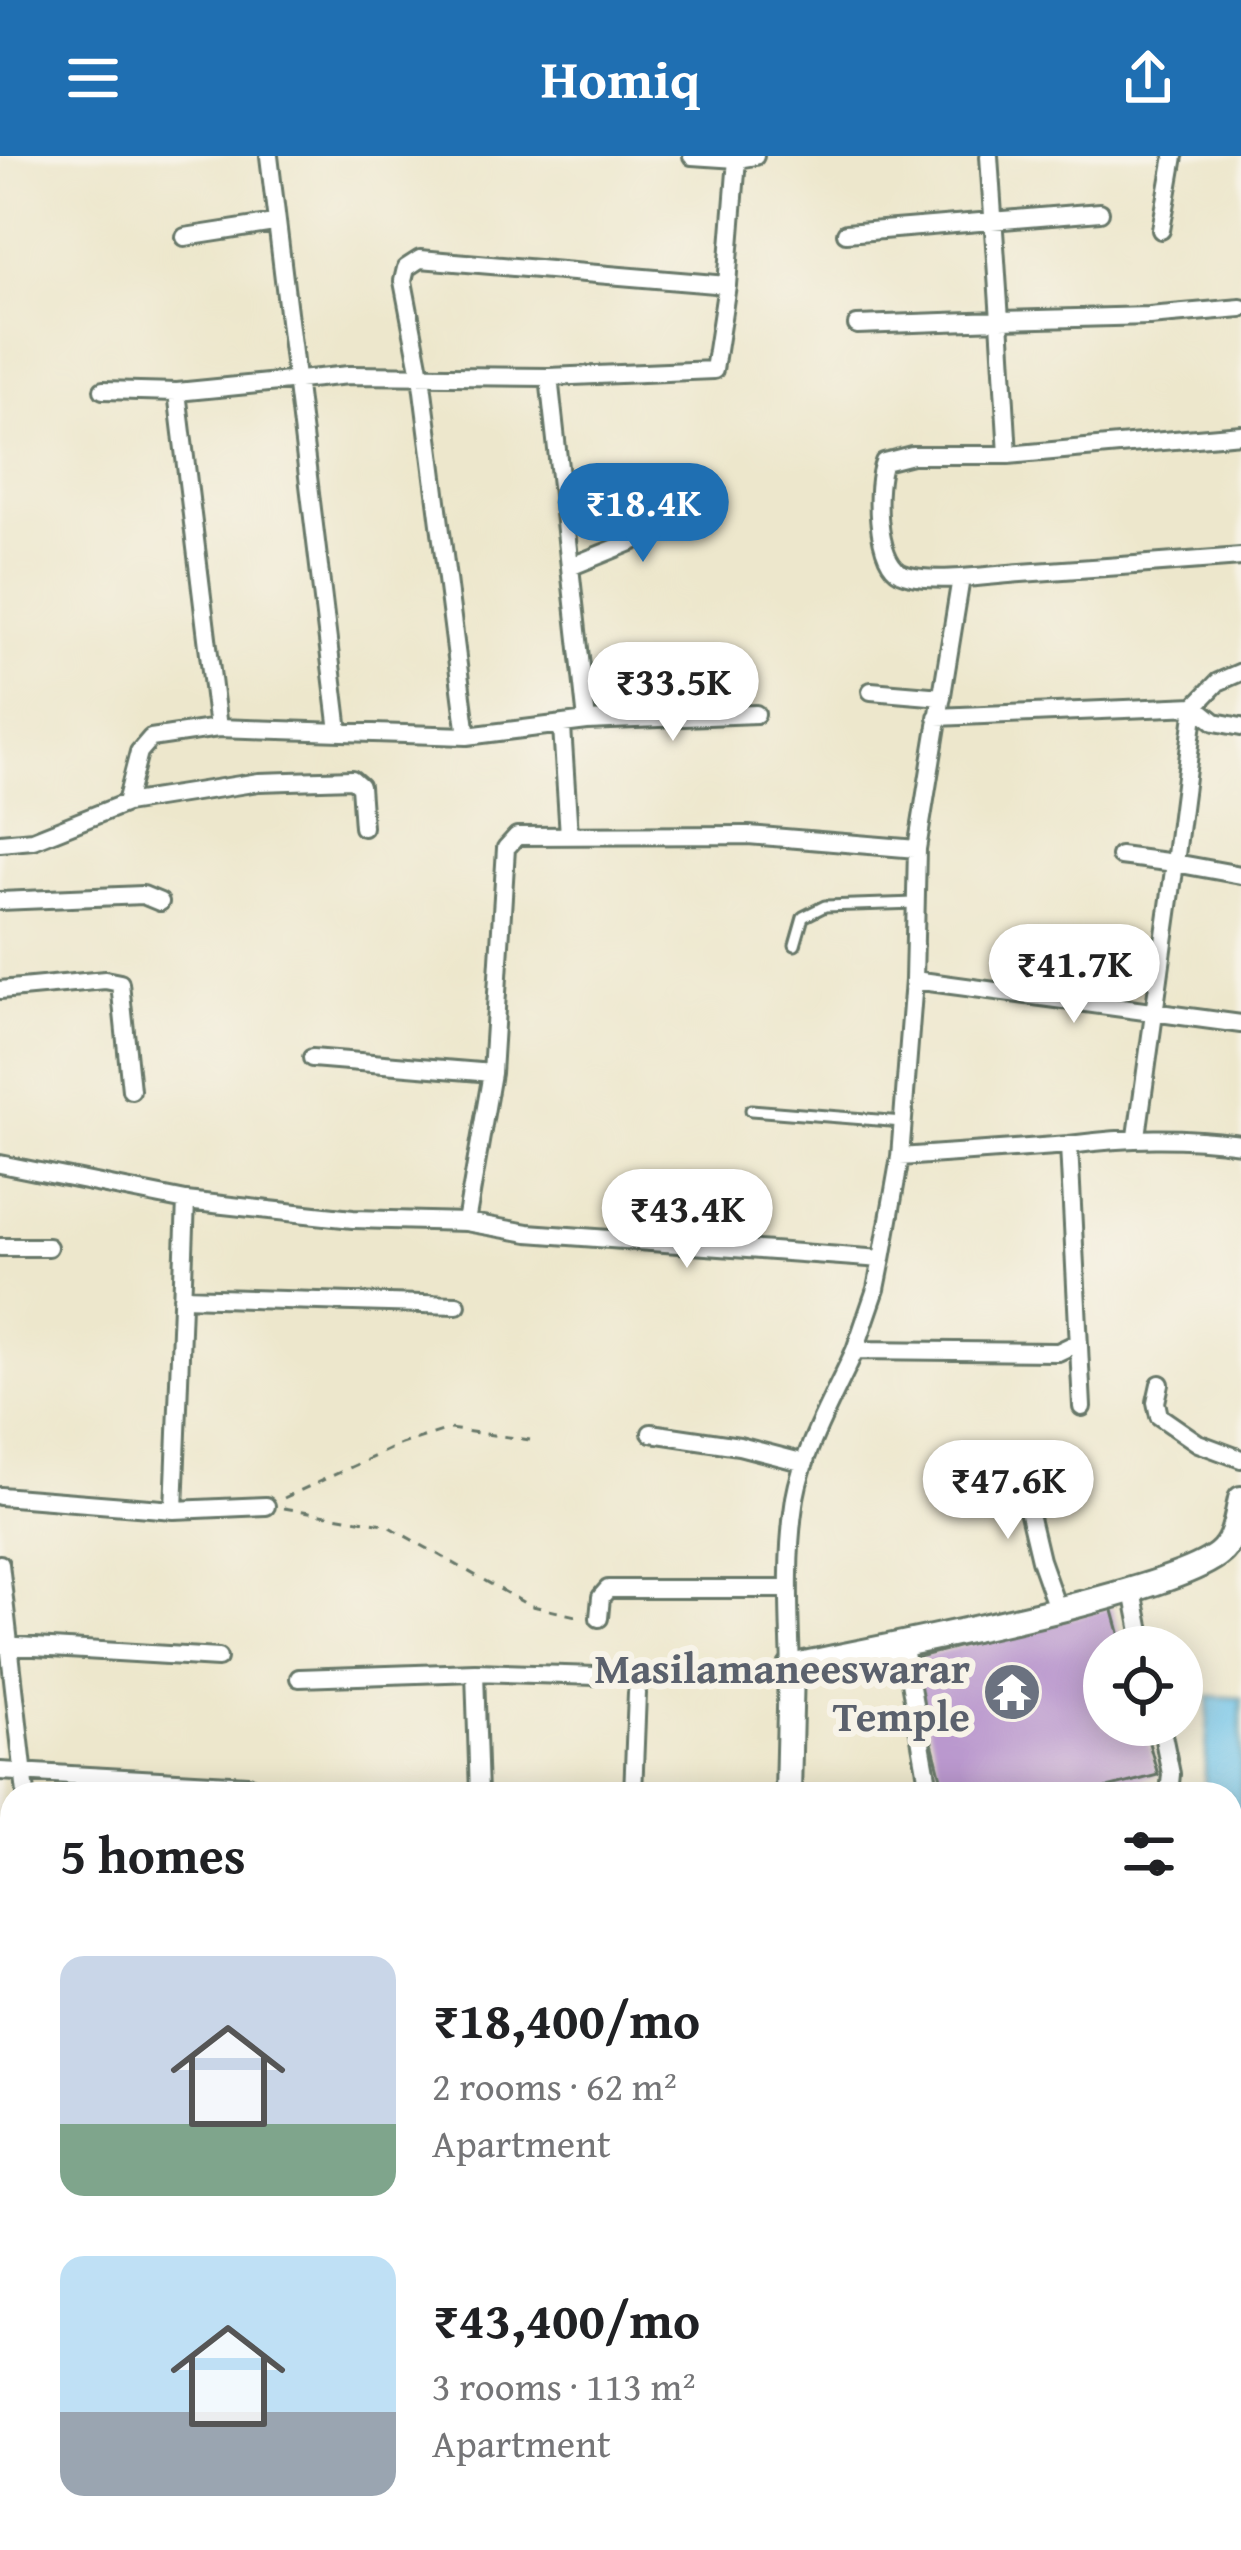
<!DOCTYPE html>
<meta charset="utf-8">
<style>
body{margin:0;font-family:"Gentium Book Plus",serif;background:#f6f6f6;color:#202124;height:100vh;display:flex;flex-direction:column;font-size:45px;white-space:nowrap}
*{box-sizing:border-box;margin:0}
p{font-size:39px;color:#757577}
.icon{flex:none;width:66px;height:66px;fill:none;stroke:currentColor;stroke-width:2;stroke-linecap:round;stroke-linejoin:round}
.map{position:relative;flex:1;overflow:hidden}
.drawer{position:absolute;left:0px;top:1626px;width:1242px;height:768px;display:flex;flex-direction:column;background:#fff;border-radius:36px 36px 0 0;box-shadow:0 6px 30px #0003}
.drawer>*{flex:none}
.controls{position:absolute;left:1083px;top:1470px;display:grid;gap:24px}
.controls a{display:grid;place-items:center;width:120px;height:120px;border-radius:50%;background:#fff;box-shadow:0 6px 30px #0003;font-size:60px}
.price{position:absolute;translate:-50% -102px;padding:0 27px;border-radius:42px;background:#fff;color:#222;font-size:39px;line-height:78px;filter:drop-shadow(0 3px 6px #0008)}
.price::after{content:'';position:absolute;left:50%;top:72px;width:36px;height:27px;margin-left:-18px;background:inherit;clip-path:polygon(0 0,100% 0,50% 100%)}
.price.active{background:#1f6fb2;color:#fff}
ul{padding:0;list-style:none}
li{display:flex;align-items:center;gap:36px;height:300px;padding:0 60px}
li span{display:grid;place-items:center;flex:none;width:336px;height:240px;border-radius:24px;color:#555}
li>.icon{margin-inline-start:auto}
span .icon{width:144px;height:144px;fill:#fffc;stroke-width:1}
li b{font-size:51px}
h2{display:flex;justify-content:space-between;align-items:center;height:144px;padding:0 60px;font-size:51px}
header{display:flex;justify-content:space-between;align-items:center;height:156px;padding:0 60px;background:#1f6fb2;color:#fff;font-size:54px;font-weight:700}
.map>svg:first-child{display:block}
</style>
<header><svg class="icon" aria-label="menu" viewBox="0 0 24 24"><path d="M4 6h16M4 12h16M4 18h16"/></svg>Homiq<svg class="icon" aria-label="share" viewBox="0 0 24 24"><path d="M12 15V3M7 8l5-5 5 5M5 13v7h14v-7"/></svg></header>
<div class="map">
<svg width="1241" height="2394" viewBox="0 0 1241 2394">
<rect width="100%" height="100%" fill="#f7f3e8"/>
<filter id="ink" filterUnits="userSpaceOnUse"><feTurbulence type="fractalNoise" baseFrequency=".00833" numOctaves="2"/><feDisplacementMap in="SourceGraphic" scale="24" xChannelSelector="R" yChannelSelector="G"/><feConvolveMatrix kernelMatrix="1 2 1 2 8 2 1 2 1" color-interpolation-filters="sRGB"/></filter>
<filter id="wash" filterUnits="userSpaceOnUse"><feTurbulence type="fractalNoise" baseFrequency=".004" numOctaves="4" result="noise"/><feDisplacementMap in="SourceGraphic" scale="48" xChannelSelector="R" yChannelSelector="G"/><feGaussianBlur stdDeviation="2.7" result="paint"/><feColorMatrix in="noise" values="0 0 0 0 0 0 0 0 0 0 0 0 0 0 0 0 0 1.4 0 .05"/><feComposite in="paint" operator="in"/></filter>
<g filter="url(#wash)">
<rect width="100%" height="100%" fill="#ede7cc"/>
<path fill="#6cc2e9" stroke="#46808e" stroke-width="3" d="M 1209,1540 L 1241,1542 L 1241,1778 L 1230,1778 L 1230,1638 L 1204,1638 Z"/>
<g id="blocks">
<path fill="#ba98ce" d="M 1112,1451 L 1123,1491 L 1104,1491 L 1104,1569 L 1144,1569 L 1158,1619 L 1084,1638 L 945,1638 L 911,1503 Z"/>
</g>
</g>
<g filter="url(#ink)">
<use href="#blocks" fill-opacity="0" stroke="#677869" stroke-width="3"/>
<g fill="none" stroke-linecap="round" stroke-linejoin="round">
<defs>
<path id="lane" d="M 795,789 L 803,761 L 825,750 L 916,747
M 751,954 L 903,966"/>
<path id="street" d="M 269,0 L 339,575
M 692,0 L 737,3
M 1161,74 L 1174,0
M 846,77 L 1100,56
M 185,81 L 274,67
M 857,169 L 1000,164 L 989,0
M 349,219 L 549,221 L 587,565 L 467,580 L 218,572 L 177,236 Z
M 549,221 L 714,214 L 727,129
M 103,234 L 177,236
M 1241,278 L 1008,299 L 912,299 L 884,306 C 875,329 875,404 901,417 C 929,429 990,419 1021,417 C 1094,412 1168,407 1241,401
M 1008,299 L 1000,164 L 1149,160 L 1241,152
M 572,410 L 695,360
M 871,535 L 942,541
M 937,561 L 1195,550 L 1215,566 L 1241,571
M 587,565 L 756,558
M 562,571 L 569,679
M 467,580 L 421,219 L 403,125 L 406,112 L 420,103 L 727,129 L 737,3 L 755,0
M 126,647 L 139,596 L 151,582 L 218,572
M 0,687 L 33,684 L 126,647 L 259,626 L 352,623 L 360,630 L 363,671
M 917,693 L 961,422
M 1120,700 L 1175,707 L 1195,550 L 1218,526 L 1241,516
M 0,745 L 143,739 L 160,746
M 914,824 L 1241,868
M 0,834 L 105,824 L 120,827 L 131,934
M 312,902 L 492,917 L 506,692 L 517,680 L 748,679 L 917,693 L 914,824 L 900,1001 L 1069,989
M 1137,980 L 1175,707 L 1241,719
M 0,1008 L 186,1045 L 353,1063 L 466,1066 L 528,1077 L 882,1103 L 900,1001
M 466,1066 L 492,917
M 0,1091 L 48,1091
M 182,1141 L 457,1149
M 855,1194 L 876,1133 L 882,1103
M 1160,1228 L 1156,1246 L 1159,1260 L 1198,1287 L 1241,1303
M 1082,1251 L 1069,989 C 1129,981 1181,980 1241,988
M 651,1277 L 739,1290 L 805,1307
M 1016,1303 L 1040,1404 L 1057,1452
M 0,1340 L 174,1354 L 266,1350
M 174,1354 L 186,1045
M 0,1408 L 26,1638
M 1133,1435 L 1144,1491
M 599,1462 L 601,1441 L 608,1433 L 788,1433
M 903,1486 L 930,1638
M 1,1489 L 218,1502
M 791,1511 C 789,1455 786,1398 795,1342 C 804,1291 834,1241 855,1194 L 1058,1196 L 1077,1187
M 475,1516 L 479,1638
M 299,1522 L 475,1516 L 596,1520
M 1161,1569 L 1171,1618 L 1169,1638
M 0,1615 L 248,1629
M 633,1638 L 637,1537
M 0,1678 L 12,1678
M 0,1792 L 12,1792
M 0,1881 L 12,1880
M 0,1983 L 12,1983
M 0,2082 L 12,2082
M 1230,2330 L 1234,2330
M 110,2382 L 388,2389 L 638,2382
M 1018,2382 L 1018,2394"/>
<path id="secondary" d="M 788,1638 L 791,1511 C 867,1494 1183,1438 1223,1394 C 1235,1381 1237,1360 1241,1343
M 1230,2105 L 1241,2105
M 782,2382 L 782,2394"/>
</defs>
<use href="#lane" stroke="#677869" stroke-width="15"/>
<use href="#street" stroke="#677869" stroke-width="22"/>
<use href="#secondary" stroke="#677869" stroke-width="30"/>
<path stroke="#677869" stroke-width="3" stroke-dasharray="9 9" stroke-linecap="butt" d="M 284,1342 L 401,1288 L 449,1273 L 530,1284
M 284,1352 L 384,1368 L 528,1449 L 580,1461"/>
<use href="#lane" stroke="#fff" stroke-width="9"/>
<use href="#street" stroke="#fff" stroke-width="16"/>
<use href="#secondary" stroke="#fff" stroke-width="24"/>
</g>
</g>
<defs>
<symbol id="temple-disc" viewBox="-11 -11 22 22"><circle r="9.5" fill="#6b7280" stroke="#f7f3e8"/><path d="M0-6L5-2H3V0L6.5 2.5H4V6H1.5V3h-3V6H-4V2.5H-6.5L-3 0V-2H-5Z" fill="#fff"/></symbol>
</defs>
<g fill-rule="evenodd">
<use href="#temple-disc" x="979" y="1503" width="66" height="66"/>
</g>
<g text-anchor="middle" stroke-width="12" stroke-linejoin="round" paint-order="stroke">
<g font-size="42" font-weight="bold" fill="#5b616d" stroke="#f7f3e8" text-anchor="end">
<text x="970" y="1527">Masilamaneeswarar<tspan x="970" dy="48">Temple</tspan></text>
</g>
</g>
</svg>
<div class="controls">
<a><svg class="icon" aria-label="locate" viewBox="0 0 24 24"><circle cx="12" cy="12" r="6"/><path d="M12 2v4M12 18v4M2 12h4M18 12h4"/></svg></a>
</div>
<b class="price active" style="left:643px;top:409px">₹18.4K</b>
<b class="price" style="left:673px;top:588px">₹33.5K</b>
<b class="price" style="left:1074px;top:870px">₹41.7K</b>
<b class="price" style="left:687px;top:1115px">₹43.4K</b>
<b class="price" style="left:1008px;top:1386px">₹47.6K</b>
<section class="drawer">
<h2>5 homes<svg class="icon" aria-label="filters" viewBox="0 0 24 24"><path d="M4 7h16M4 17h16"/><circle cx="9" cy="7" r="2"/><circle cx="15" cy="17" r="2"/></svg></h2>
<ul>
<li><span style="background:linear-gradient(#c9d6e8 70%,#7fa58c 0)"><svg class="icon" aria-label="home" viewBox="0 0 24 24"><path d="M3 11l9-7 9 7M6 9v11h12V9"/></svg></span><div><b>₹18,400/mo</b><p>2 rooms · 62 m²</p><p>Apartment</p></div></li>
<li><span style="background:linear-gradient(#bfe0f5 65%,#9aa5b1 0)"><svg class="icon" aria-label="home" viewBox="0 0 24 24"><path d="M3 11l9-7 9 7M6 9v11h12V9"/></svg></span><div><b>₹43,400/mo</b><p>3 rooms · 113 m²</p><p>Apartment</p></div></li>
</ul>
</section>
</div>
